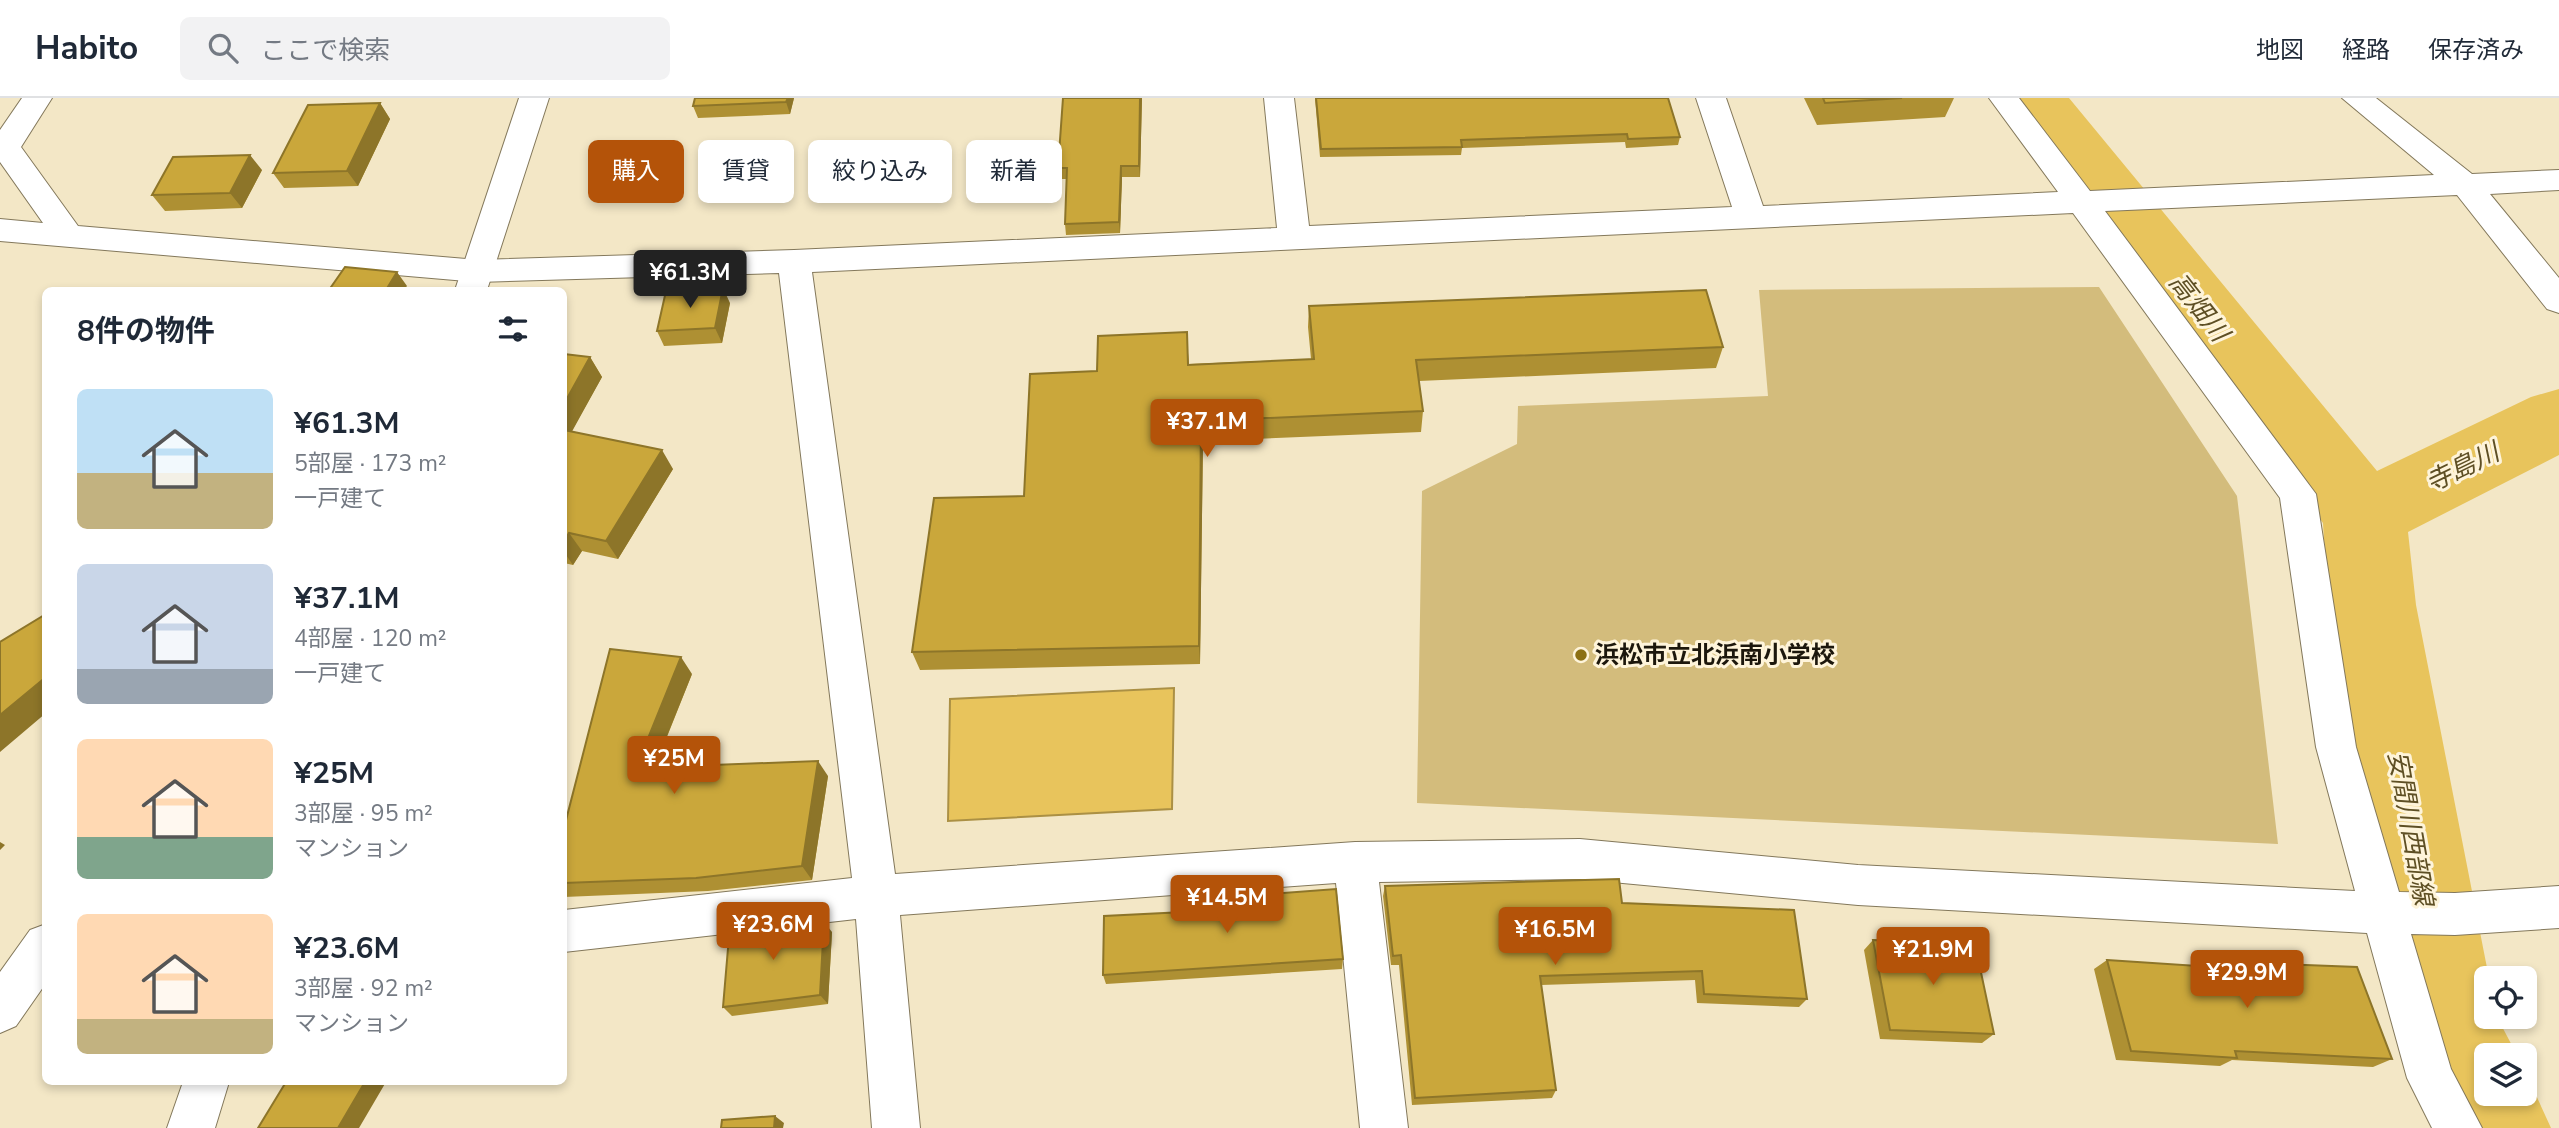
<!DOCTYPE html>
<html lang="ja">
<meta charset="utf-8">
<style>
body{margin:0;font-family:"Nunito Sans","Noto Sans JP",sans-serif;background:#f2f2f3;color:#1f2937;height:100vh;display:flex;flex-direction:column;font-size:26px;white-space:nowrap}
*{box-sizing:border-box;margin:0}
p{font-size:23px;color:#747a83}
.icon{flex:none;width:38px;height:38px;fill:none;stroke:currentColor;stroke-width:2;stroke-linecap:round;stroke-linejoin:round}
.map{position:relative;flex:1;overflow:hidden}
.sheet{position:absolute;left:42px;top:189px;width:525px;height:798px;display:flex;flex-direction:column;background:#fff;border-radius:10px;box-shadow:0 4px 10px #0003}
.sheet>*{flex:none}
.banner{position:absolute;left:588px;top:42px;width:665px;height:63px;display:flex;gap:14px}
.controls{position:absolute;left:2474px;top:868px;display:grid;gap:14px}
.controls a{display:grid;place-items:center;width:63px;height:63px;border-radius:10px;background:#fff;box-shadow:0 4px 10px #0003;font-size:35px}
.price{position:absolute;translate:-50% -60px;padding:0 16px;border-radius:7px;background:#b45309;color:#fff;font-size:23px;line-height:46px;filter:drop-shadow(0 2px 4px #0008)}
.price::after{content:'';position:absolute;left:50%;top:42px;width:21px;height:16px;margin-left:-10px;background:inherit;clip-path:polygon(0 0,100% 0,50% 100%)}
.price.current{background:#222;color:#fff}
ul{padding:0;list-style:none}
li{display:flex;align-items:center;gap:21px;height:175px;padding:0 35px}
li span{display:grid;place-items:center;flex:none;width:196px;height:140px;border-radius:10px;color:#555}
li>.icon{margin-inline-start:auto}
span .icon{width:84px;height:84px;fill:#fffc;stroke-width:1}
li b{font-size:30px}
h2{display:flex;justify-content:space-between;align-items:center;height:84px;padding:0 35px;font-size:30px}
.pill{padding:0 24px;border-radius:10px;background:#fff;box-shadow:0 4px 10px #0003;font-size:24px;line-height:63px}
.pill.current{background:#b45309;color:#fff}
header{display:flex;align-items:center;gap:42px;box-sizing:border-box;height:98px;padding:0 35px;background:#fff;border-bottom:2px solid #e0e1e3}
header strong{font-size:33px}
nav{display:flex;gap:38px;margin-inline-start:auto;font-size:24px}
.search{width:490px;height:63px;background:#f2f2f3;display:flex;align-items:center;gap:18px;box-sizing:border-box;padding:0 24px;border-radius:10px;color:#747a83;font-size:26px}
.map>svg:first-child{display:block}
</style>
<header>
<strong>Habito</strong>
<div class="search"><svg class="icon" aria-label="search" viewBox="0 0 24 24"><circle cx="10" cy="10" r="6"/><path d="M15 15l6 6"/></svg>ここで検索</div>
<nav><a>地図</a><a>経路</a><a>保存済み</a></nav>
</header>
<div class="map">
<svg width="2559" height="1030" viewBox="0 0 2559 1030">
<rect width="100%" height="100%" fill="#f3e7c6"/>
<path fill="#d3bc7c" d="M 2099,189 L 2237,398 L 2278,746 L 1417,705 L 1422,393 L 1517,346 L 1518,308 L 1768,298 L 1759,192 Z"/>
<path fill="#e8c45c" stroke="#ab9044" stroke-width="2" d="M 1174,590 L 1172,711 L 948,723 L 950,601 Z"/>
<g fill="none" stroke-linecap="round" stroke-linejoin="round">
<path fill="#e8c45c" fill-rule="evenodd" d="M 2000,0 L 2069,0 L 2377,373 L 2531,299 L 2559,291 L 2559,357 L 2408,434 L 2416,507 L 2489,880 L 2487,919 L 2497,919 L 2517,957 L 2487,957 L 2487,996 L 2525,996 L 2525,973 L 2551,1030 L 2440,1030 L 2394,929 L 2328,507 L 2323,425 Z"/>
<defs>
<path id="street" d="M 22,0 L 52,0 L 21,49 L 78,128 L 478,162 L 794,152 L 1277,130 L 1264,0 L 1294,0 L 1309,128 L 1732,109 L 1696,0 L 1726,0 L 1763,108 L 2058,94 L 1989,0 L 2019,0 L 2090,93 L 2434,77 L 2342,0 L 2376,0 L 2472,76 L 2559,72 L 2559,92 L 2490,96 L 2559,180 L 2559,215 L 2547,211 L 2457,97 L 2105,113 L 2316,396 L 2356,649 L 2399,794 L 2455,795 L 2559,788 L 2559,830 L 2455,837 L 2411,836 L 2451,971 L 2482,1030 L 2432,1030 L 2407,980 L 2367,835 L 1858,807 L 1580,781 L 1379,784 L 1408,1030 L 1360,1030 L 1336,785 L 900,817 L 920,1030 L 872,1030 L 856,821 L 564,854 L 564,812 L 852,780 L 779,175 L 478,184 L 0,143 L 0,121 L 43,125 L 0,64 L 0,32 ZM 2073,115 L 2280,400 L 2316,649 L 2355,793 L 1858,767 L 1580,741 L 1355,744 L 895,776 L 812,174 Z"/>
<path id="secondary" d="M 519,0 L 549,0 L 487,192 L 455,192 Z
M 46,826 L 46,885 L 16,928 L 0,935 L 0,874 L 30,832 Z
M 183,984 L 229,984 L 215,1030 L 167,1030 Z"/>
</defs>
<use href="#street" stroke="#83785b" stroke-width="2"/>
<use href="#secondary" stroke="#83785b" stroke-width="2"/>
<use href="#street" fill="#fff" fill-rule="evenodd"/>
<use href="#secondary" fill="#fff" fill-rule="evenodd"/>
</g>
<path fill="#ae9033" d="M 794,0 L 790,16 L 698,20 L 693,8 Z
M 1142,0 L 1140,79 L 1122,79 L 1120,135 L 1066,137 L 1065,126 L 1067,81 L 1060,81 L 1058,70 Z
M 1315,0 L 1668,0 L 1680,39 L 1678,47 L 1626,50 L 1625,44 L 1462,50 L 1461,57 L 1320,59 Z
M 1804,0 L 1954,0 L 1945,19 L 1817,27 Z
M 380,5 L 390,21 L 358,88 L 284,90 L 273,75 Z
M 262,72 L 242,110 L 165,113 L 152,97 Z
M 730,205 L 722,245 L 664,248 L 657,233 Z
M 1309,208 L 1723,249 L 1716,270 L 1419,283 L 1423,313 L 1421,334 L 1203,343 L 1200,566 L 920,572 L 912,554 L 1024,398 L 1097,273 L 1188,255 L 1189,266 L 1311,261 L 1308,229 Z
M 564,256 L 590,259 L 602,279 L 571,334 L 673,371 L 618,461 L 582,453 L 573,467 L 564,465 Z
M 692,576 L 655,669 L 828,678 L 812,782 L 708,793 L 564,799 L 564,730 Z
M 1385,788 L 1622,805 L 1807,901 L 1799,909 L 1697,905 L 1695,882 L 1541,887 L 1556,992 L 1552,1000 L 1412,1007 L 1399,867 L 1391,867 L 1383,798 Z
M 1245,811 L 1343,861 L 1342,871 L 1106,886 L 1103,877 Z
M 797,819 L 803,827 L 832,834 L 828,906 L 732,918 L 723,909 Z
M 1873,842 L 1994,936 L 1982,945 L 1880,941 L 1864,852 Z
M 2107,862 L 2246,871 L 2256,865 L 2392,961 L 2373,969 L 2232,962 L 2220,968 L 2116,962 L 2094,871 Z"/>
<path fill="#8d7529" d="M 788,0 L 794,0 L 790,16 L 786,4 Z
M 1140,0 L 1142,0 L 1140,79 L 1139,68 Z
M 380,5 L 390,21 L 358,88 L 347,73 Z
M 250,57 L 262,72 L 242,110 L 230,95 Z
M 1121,68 L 1122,79 L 1120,135 L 1119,124 Z
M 397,174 L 407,188 L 404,192 L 386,192 Z
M 723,190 L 730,205 L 722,245 L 715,230 Z
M 590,259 L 602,279 L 564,348 L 564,306 Z
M 1201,323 L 1203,343 L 1200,566 L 1199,548 Z
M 662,352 L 673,371 L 618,461 L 606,443 Z
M 569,435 L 582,453 L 573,467 L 564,454 L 564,444 Z
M 681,559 L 692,576 L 648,685 L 636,670 Z
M 46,579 L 46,615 L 0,654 L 0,617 Z
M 818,663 L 828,678 L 812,782 L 802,768 Z
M 0,744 L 5,747 L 0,752 Z
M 797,819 L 805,829 L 796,828 Z
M 824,824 L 832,834 L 828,906 L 820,897 Z
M 365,984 L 386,984 L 359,1030 L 338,1030 Z
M 775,1018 L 784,1025 L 783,1030 L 774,1030 Z"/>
<path fill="#caa73b" stroke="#8d7529" stroke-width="2" d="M 695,0 L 788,0 L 786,4 L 693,8 Z
M 1063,0 L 1140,0 L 1139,68 L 1121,68 L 1119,124 L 1065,126 L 1067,70 L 1058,70 Z
M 1316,0 L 1668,0 L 1680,39 L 1628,41 L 1627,36 L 1461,42 L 1462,49 L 1321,51 Z
M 1823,0 L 1902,0 L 1825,5 Z
M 380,5 L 347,73 L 273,75 L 308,7 Z
M 250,57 L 230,95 L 152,97 L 173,59 Z
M 345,169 L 397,174 L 386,192 L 329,192 Z
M 723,190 L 715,230 L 657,233 L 666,193 Z
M 1706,192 L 1723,249 L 1416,262 L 1423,313 L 1201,323 L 1199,548 L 912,554 L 934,400 L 1024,398 L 1030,276 L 1097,273 L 1098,238 L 1187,234 L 1188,267 L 1314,261 L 1309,208 Z
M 564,256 L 590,259 L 564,306 Z
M 564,332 L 662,352 L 606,443 L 569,435 L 564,444 Z
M 46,516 L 46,579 L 0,617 L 0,544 Z
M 610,551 L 681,559 L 636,670 L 818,663 L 802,768 L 696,780 L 564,785 L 564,730 Z
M 1619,781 L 1622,805 L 1794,812 L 1807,901 L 1704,896 L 1702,873 L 1540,878 L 1556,992 L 1415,1000 L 1401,857 L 1393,858 L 1385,788 Z
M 1336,791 L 1343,861 L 1103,877 L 1104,818 L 1245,811 L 1244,798 Z
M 797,819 L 796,828 L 824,824 L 820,897 L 723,909 L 730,827 Z
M 1873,842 L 1975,846 L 1994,936 L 1890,932 Z
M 2107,862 L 2258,872 L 2256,865 L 2357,869 L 2392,961 L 2235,953 L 2237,960 L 2131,953 Z
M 286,984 L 365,984 L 338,1030 L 258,1030 Z
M 775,1018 L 774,1030 L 721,1030 L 722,1022 Z"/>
<circle fill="#8c7013" stroke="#fef4da" stroke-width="2.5" cx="1581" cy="557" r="7"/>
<g text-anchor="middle" stroke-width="6" stroke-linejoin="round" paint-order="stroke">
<g font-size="24" font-weight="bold" fill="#1c170c" stroke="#fef4da" text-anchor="start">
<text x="1595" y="565">浜松市立北浜南小学校</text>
</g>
<g font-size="26" font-style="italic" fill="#5e4f24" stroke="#fef4da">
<text transform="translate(2199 209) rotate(52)" y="9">高畑川</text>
<text transform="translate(2462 369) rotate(-26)" y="9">寺島川</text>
<text transform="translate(2411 730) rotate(80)" y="9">安間川西部線</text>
</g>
</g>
</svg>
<div class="controls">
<a><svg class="icon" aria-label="locate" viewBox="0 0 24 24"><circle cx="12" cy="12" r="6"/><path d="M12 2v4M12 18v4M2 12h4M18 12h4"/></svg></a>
<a><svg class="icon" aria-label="layers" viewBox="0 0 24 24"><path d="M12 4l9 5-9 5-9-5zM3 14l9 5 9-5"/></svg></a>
</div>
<b class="price current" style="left:690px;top:212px">¥61.3M</b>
<b class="price" style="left:1207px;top:361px">¥37.1M</b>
<b class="price" style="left:674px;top:698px">¥25M</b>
<b class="price" style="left:1227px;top:837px">¥14.5M</b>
<b class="price" style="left:773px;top:864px">¥23.6M</b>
<b class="price" style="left:1555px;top:869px">¥16.5M</b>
<b class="price" style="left:1933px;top:889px">¥21.9M</b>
<b class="price" style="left:2247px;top:912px">¥29.9M</b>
<div class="banner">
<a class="pill current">購入</a>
<a class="pill">賃貸</a>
<a class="pill">絞り込み</a>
<a class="pill">新着</a>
</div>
<section class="sheet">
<h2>8件の物件<svg class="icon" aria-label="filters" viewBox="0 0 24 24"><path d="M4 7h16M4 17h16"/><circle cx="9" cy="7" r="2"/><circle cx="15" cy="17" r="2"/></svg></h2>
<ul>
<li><span style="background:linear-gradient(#bfe0f5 60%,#c2b280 0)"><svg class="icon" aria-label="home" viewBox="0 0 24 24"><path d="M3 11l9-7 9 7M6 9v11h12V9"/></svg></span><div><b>¥61.3M</b><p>5部屋 · 173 m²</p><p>一戸建て</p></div></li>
<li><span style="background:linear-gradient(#c9d6e8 75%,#9aa5b1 0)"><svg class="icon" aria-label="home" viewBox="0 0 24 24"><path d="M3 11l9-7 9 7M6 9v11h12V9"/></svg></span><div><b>¥37.1M</b><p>4部屋 · 120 m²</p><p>一戸建て</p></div></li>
<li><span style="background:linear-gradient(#ffd9b3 70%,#7fa58c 0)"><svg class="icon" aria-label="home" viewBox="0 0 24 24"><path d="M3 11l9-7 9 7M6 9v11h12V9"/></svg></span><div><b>¥25M</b><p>3部屋 · 95 m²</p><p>マンション</p></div></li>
<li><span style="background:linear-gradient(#ffd9b3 75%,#c2b280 0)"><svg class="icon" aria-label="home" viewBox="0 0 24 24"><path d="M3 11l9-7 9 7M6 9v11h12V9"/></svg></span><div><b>¥23.6M</b><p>3部屋 · 92 m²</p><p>マンション</p></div></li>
</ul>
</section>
</div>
